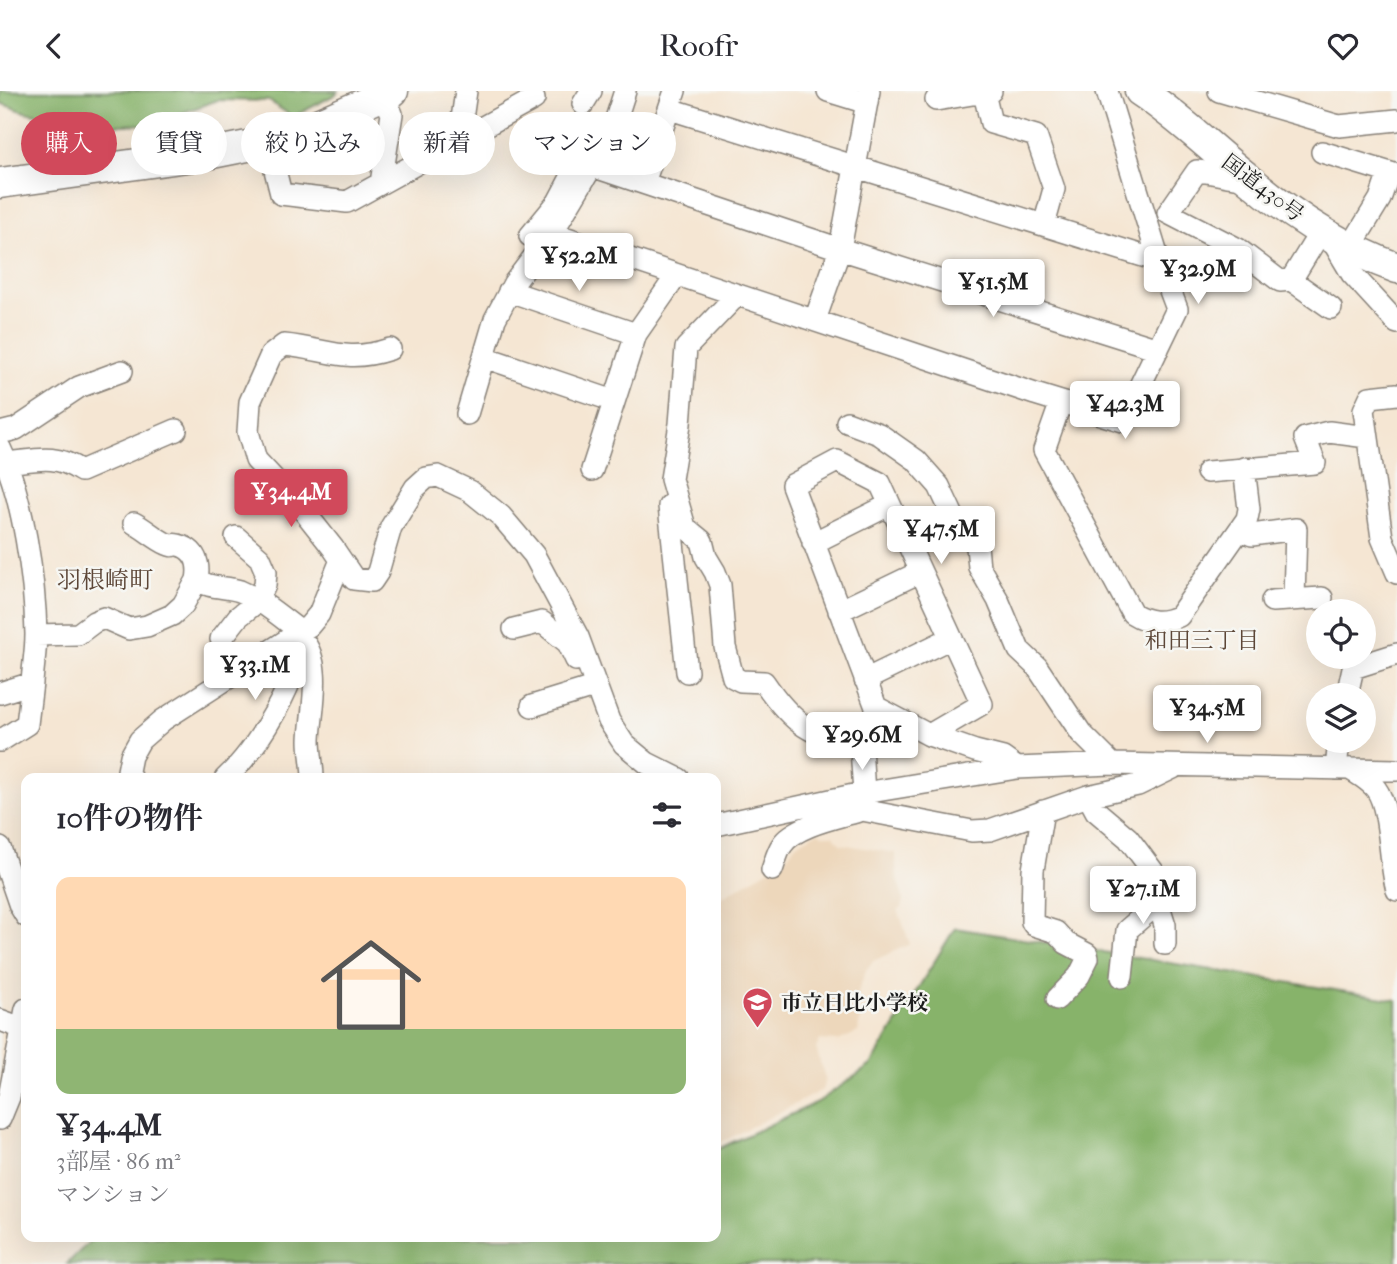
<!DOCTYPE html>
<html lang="ja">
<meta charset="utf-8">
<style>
body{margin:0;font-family:"IM FELL French Canon","Noto Serif JP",serif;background:#f2f2f3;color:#2b2b33;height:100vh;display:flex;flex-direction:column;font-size:26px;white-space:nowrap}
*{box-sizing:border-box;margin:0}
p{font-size:23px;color:#7c7c81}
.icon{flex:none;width:38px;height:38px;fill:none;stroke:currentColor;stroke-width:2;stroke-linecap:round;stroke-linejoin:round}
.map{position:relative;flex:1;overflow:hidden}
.details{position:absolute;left:21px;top:682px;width:700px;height:469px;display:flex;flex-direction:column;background:#fff;border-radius:14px;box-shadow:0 7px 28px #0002}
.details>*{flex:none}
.top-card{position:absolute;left:21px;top:21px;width:700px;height:63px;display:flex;gap:14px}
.fabs{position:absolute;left:1306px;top:508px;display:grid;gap:14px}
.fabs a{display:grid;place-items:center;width:70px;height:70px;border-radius:50%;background:#fff;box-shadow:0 7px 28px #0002;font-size:35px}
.price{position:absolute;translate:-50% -60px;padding:0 16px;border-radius:7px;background:#fff;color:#222;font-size:23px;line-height:46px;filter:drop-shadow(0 2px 4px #0008)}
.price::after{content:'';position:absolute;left:50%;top:42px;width:21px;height:16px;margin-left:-10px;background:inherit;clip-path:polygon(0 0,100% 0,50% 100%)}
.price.active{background:#d1495b;color:#fff}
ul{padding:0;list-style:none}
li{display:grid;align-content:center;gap:14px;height:371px;padding:0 35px}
li span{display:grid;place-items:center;height:217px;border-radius:14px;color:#555}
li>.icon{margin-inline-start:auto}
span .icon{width:126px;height:126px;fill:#fffc;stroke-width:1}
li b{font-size:30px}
h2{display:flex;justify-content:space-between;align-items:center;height:84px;padding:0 35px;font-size:30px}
.tag{padding:0 24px;border-radius:32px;background:#fff;box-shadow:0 7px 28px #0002;font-size:24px;line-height:63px}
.tag.active{background:#d1495b;color:#fff}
header{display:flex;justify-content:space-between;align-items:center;height:91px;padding:0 35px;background:#fff;font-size:32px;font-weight:600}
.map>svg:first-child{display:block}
</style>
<header><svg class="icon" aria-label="back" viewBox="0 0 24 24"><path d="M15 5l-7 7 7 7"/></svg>Roofr<svg class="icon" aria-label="heart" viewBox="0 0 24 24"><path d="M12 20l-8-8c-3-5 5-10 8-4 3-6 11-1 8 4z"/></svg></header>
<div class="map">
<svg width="1397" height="1173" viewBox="0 0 1397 1173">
<rect width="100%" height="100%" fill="#f6f6f2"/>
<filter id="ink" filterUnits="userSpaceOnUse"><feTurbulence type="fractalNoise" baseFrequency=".0143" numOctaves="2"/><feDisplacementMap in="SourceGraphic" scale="14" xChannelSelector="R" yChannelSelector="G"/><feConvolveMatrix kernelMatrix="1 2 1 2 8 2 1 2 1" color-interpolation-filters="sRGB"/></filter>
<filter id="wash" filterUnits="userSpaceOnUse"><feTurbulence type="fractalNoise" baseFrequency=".00686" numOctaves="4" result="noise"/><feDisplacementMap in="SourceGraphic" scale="28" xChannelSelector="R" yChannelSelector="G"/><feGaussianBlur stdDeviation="1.57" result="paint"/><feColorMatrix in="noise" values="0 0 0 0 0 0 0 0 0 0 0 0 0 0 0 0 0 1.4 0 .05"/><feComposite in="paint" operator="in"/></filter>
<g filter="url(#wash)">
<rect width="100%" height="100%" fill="#f5e6d3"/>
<path fill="#edd7bb" d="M 817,741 L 823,744 L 833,744 L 840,753 L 895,762 L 897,787 L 903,807 L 902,817 L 898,819 L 910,853 L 873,870 L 866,879 L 858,901 L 861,922 L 858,941 L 838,950 L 820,949 L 816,957 L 825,988 L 822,999 L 716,1054 L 716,809 L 784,770 L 795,754 Z"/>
<path fill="#87b36b" stroke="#526844" stroke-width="2" d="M 0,0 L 338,0 L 336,3 L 293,26 L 269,10 L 218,9 L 151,33 L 97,35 L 25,21 L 0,12 Z
M 955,837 L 1397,909 L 1397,1173 L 67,1173 L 94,1146 L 716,1146 L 716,1059 L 818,1011 L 871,974 Z"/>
</g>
<g filter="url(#ink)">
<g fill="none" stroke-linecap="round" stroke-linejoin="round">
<defs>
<path id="minor" d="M 828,0 L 867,12
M 1219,0 L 1339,35 L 1397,29
M 984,2 L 991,32 L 1036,45 L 1054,98 L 1044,134
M 936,9 L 991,0
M 583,13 L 591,0
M 670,18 L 1159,170
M 459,49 L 466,0
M 268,51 L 281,103 L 347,111 L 534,8
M 1322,61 L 1397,84
M 1247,87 C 1230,87 1214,81 1197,80 L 1168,122 L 1238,158 L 1280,190 L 1291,189 L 1321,140
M 381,92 L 392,23 L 384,5
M 644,92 L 675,0
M 552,142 L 1035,303 L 1123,330 L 1177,218 L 1159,170 L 1107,0
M 530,145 L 558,111 L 582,66 L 600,50 L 616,28 L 625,0
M 1330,146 L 1352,183 L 1397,232
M 1350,157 L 1380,108 L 1389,82
M 1291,189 L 1331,217
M 509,200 L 636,243
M 737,204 L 686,257 L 680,333 L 671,388 L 685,436 L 702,450 L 706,466 L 715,481 L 720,494 L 725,556 L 733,586 L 741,590 L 764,591 C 794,635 810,643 861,656 L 864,702
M 815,229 L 840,158 L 869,0
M 390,258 C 344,273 328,258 284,254 L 271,264 L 250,311 L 248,341 L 256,369 L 303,419 L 333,457 L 354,488 L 372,490 L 378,481 L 391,436 L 415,397 L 426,387 L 438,385 L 470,400 L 501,425 L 534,464 L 578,546 L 609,630 L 624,653 L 647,672 L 679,688
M 484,266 L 614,310
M 1397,303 L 1370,306 L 1364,319 L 1382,447 L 1397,482
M 1061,311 L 1044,359 L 1132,522 C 1148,532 1162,533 1179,525 L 1247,428 L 1249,418 L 1244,377
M 467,323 L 495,228 L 514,192 L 552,142 L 592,75 L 840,158 L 1158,258
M 847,331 L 879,343 L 916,369 L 939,395 L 954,427 L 977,455 L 979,476 L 998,509 L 1019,559 L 1037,576 L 1081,642 L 1112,673
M 0,342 L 16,338 L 79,296 L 122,280
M 0,357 C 23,406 35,489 36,543 C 36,559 33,576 32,592 L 0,602
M 7,372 C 37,369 55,362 81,380 L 176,339
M 592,379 L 636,243 L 677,184
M 1207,381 L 1315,372 L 1305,347 L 1329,341 L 1367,346
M 669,415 L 687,581
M 134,432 C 145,438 156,448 167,453 C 177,457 168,452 178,454 C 196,458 200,473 197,489
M 1240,439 L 1252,444 L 1296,438 L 1294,508
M 813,452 L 889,414
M 1272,510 L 1322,507
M 839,520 L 920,481
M 514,538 L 542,531 L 568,552 L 576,569
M 36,544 L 78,543 L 94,531 L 104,527 L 129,538 L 147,535 L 172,524 L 183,514 L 197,489 C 210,498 225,495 240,500 C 262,509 282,527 301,541 C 302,586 257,658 225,688
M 301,547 C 324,572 311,619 310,649 C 310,661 313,675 313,688
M 221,548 L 238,526 L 258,510 L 265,494 L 266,481 L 260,467 L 236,446
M 865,589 L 951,547
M 1347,604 L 1353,577 L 1397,563
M 532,615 L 587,598 L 596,599
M 929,644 L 982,613 L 880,392 L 837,370 L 792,394 L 876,616 L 929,644 L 935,646 L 975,660 L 1003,667 L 1017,677
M 0,650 L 27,633 L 32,592
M 1336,678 L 1339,649
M 1350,678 C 1359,684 1369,689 1376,698 C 1391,718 1389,773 1397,799
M 131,688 L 128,680 L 131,665 L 140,649 L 163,629 L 309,535 L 319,523 L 341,469
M 858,703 L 862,719 L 972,740 L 990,739 L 1088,705 L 1138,694 L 1173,677
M 1088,705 L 1096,720 L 1128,747 L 1158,787 L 1162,797 L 1156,814 L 1127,839 L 1122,886
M 1043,720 L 1033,779 L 1032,831 L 1034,834 L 1056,841 L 1066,852 L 1087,863 L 1088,867 L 1079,885 L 1057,908
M 716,734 L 858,703 L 1017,677 L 1112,673 L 1397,679
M 0,757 L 20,815 L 26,825
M 772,779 C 775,771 777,761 782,754 C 795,734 840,726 862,719
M 1158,812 L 1165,834 L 1165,853
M 0,929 L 22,937
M 0,1028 L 9,1006 L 26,918"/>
<path id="highway" d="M 1140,0 C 1178,25 1210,57 1245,85 C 1290,123 1342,157 1397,177
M 0,92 L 202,64 L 283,48 L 393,0"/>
</defs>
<use href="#minor" stroke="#888178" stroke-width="24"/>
<use href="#highway" stroke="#888178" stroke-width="33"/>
<use href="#minor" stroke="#fff" stroke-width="21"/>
<use href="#highway" stroke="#fff" stroke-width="30"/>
</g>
</g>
<defs>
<symbol id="school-pin" viewBox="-11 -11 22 30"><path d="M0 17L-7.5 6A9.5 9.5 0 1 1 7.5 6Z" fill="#d1495b" stroke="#f6f6f2"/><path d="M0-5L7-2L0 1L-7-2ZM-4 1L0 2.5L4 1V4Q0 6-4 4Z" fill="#fff"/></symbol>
</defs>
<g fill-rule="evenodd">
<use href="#school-pin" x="740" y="894" width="35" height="47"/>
</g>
<g text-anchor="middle" stroke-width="5" stroke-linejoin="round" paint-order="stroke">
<g font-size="21" fill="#1c1c1c" stroke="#f6f6f2">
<text transform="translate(1263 97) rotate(37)" y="7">国道430号</text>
</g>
<g font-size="21" font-weight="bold" fill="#1c1c1c" stroke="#f6f6f2" text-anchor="start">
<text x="781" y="919">市立日比小学校</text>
</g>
<g font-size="23" fill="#5d4738" stroke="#f6f6f2">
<text x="1202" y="557">和田三丁目</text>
</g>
<g font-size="24" fill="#5d4738" stroke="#f6f6f2">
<text x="105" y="497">羽根崎町</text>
</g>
</g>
</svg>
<div class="fabs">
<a><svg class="icon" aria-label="locate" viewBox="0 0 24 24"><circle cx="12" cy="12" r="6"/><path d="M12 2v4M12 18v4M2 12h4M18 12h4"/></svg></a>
<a><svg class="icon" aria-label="layers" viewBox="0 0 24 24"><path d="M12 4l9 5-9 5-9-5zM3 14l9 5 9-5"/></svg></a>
</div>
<b class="price" style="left:579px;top:202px">¥52.2M</b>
<b class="price" style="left:1198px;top:215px">¥32.9M</b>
<b class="price" style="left:993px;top:228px">¥51.5M</b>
<b class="price" style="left:1125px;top:350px">¥42.3M</b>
<b class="price active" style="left:291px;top:438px">¥34.4M</b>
<b class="price" style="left:941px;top:475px">¥47.5M</b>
<b class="price" style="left:255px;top:611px">¥33.1M</b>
<b class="price" style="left:1207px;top:654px">¥34.5M</b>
<b class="price" style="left:862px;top:681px">¥29.6M</b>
<b class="price" style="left:1143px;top:835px">¥27.1M</b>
<div class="top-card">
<a class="tag active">購入</a>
<a class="tag">賃貸</a>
<a class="tag">絞り込み</a>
<a class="tag">新着</a>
<a class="tag">マンション</a>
</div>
<section class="details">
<h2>10件の物件<svg class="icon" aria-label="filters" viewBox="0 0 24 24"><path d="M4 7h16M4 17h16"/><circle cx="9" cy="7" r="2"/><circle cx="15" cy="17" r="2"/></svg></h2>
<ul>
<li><span style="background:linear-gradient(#ffd9b3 70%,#8fb573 0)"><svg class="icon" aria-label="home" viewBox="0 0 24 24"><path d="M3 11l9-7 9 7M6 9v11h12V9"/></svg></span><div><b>¥34.4M</b><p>3部屋 · 86 m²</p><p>マンション</p></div></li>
</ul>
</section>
</div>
